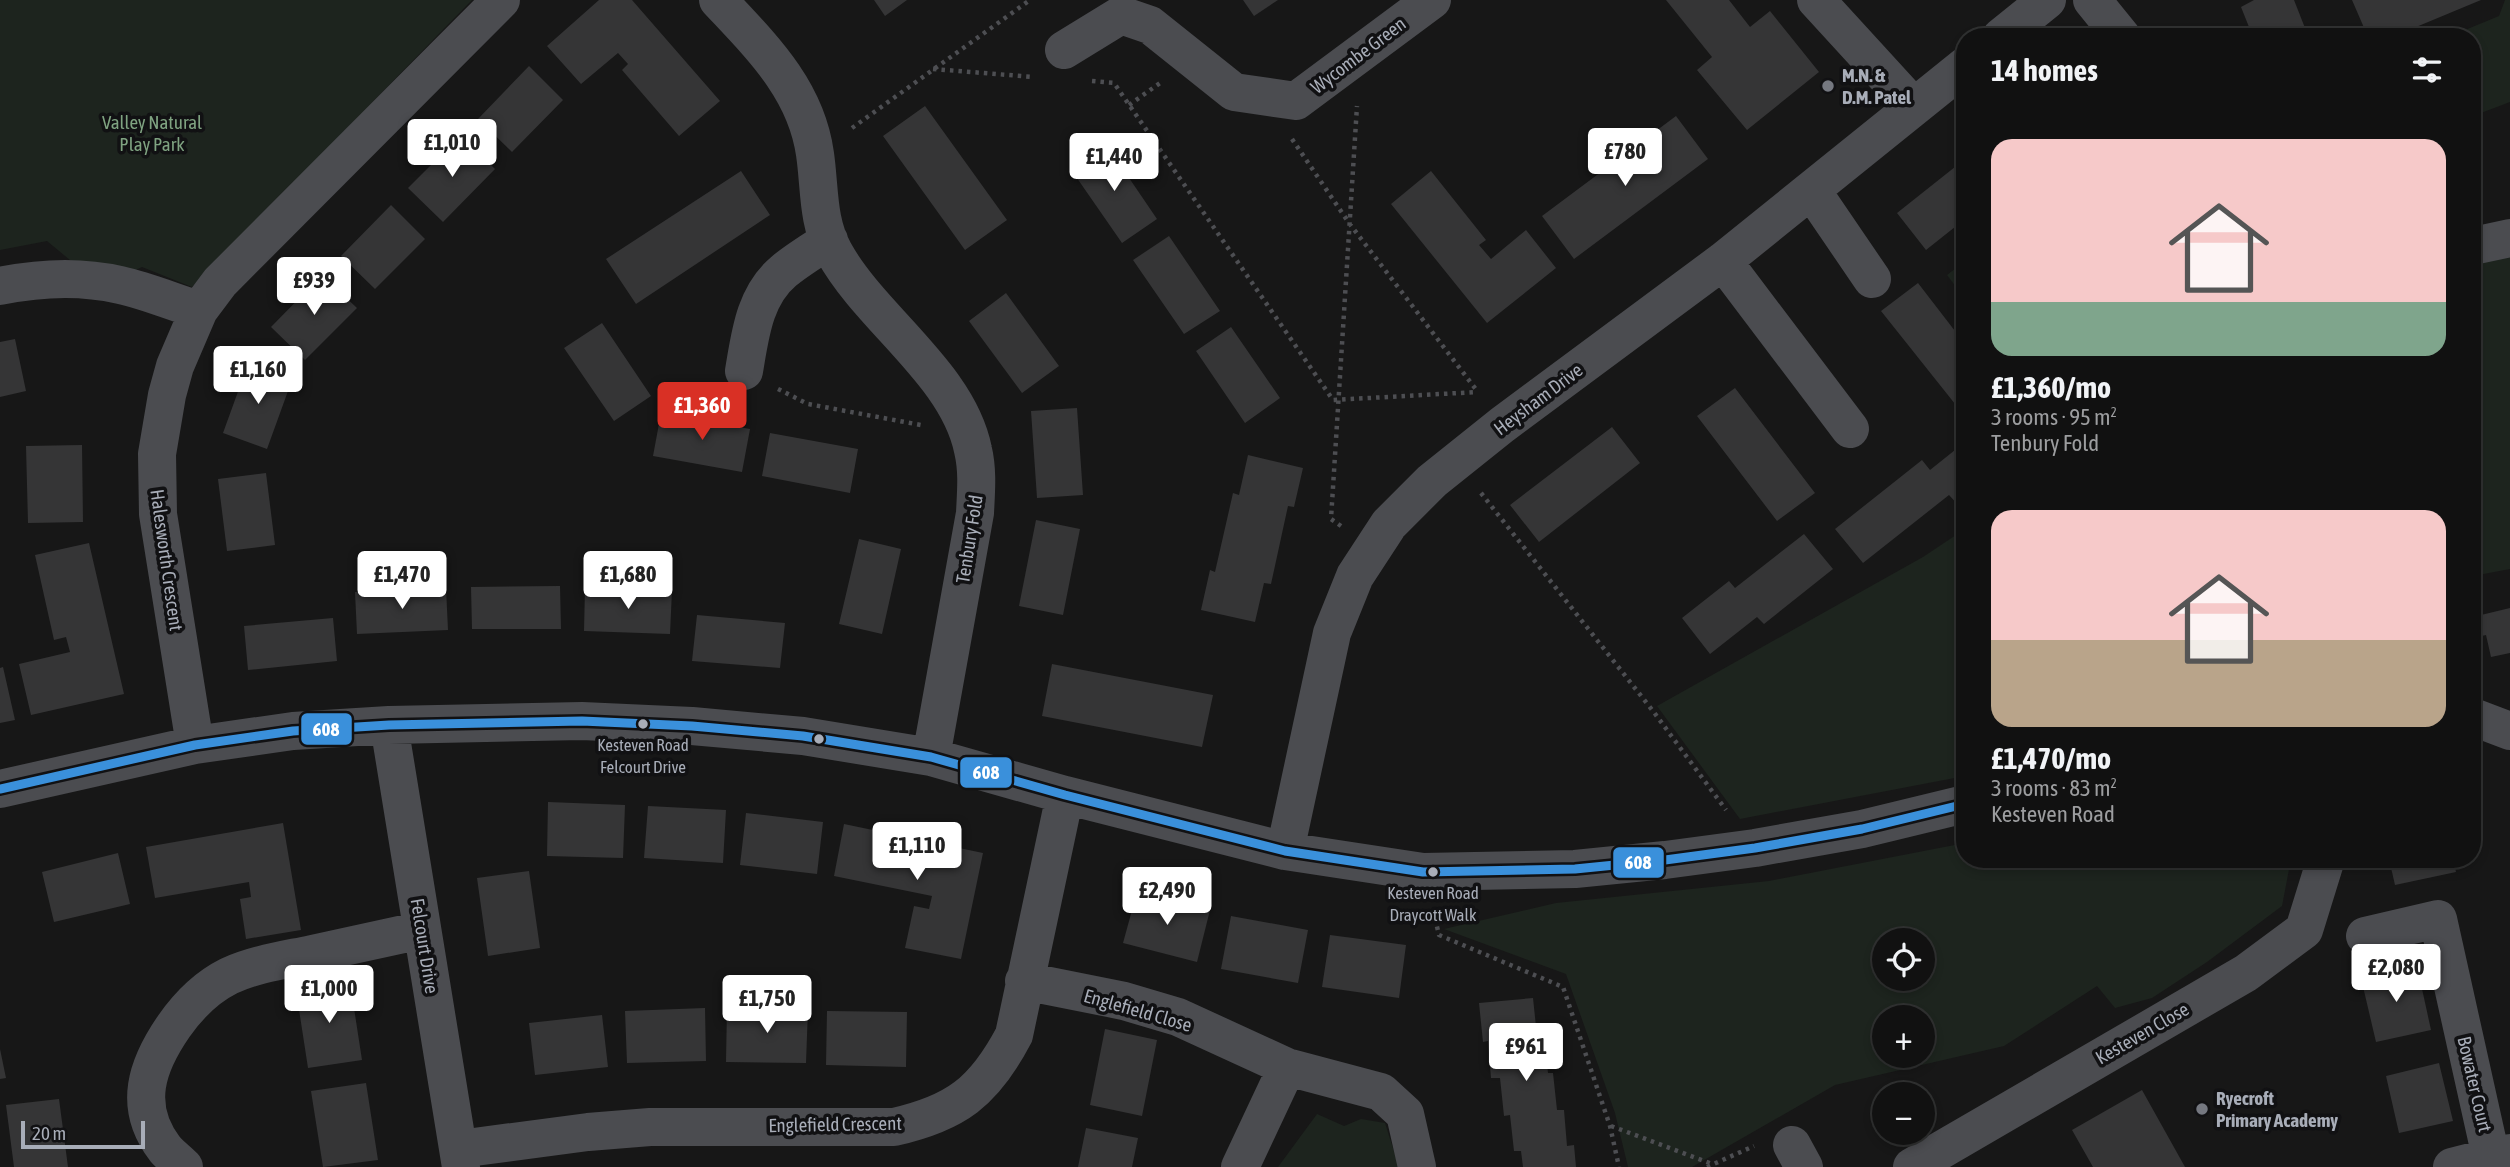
<!DOCTYPE html>
<meta charset="utf-8">
<style>
body{margin:0;font-family:"Asap Condensed",sans-serif;background:#1a1a1a;color:#f1f3f6;height:100vh;display:flex;flex-direction:column;font-size:26px;white-space:nowrap}
*{box-sizing:border-box;margin:0}
p{font-size:23px;color:#9c9d9f}
.icon{flex:none;width:38px;height:38px;fill:none;stroke:currentColor;stroke-width:2;stroke-linecap:round;stroke-linejoin:round}
.map{position:relative;flex:1;overflow:hidden}
.panel{position:absolute;left:1956px;top:28px;width:525px;height:840px;display:flex;flex-direction:column;background:#111;border-radius:28px;box-shadow:0 4px 10px #0003,0 0 0 2px #303131}
.panel>*{flex:none}
.controls{position:absolute;left:1872px;top:928px;display:grid;gap:14px}
.controls a{display:grid;place-items:center;width:63px;height:63px;border-radius:50%;background:#111;box-shadow:0 4px 10px #0003,0 0 0 2px #303131;font-size:35px}
.scale{position:absolute;left:21px;bottom:18px;width:124px;box-sizing:border-box;padding-left:7px;border:4px solid #a8adb8;border-top:0;font-size:19px;line-height:24px;white-space:nowrap;color:#a8adb8;-webkit-text-stroke:5px #111113;paint-order:stroke}
.price{position:absolute;translate:-50% -60px;padding:0 16px;border-radius:7px;background:#fff;color:#222;font-size:23px;line-height:46px;filter:drop-shadow(0 2px 4px #0008)}
.price::after{content:'';position:absolute;left:50%;top:42px;width:21px;height:16px;margin-left:-10px;background:inherit;clip-path:polygon(0 0,100% 0,50% 100%)}
.price.current{background:#d93025;color:#fff}
ul{padding:0;list-style:none}
li{display:grid;align-content:center;gap:14px;height:371px;padding:0 35px}
li span{display:grid;place-items:center;height:217px;border-radius:21px;color:#555}
li>.icon{margin-inline-start:auto}
span .icon{width:126px;height:126px;fill:#fffc;stroke-width:1}
li b{font-size:30px}
h2{display:flex;justify-content:space-between;align-items:center;height:84px;padding:0 35px;font-size:30px}
.map>svg:first-child{display:block}
</style>
<div class="map">
<svg width="2510" height="1167" viewBox="0 0 2510 1167">
<rect width="100%" height="100%" fill="#171717"/>
<path fill="#1d241e" fill-rule="evenodd" d="M 0,0 L 472,0 L 192,287 L 142,267 L 121,277 L 82,270 L 47,241 L 0,250 Z
M 2505,0 L 2510,0 L 2510,102 L 2473,116 L 2473,37 L 2448,37 L 2499,16 Z
M 2510,254 L 2510,569 L 2473,576 L 2473,261 Z
M 1965,261 L 1965,299 L 1947,275 Z
M 1965,529 L 1965,776 L 1740,819 L 1657,706 L 1923,557 Z
M 1965,843 L 1965,859 L 2291,859 L 2282,906 L 2207,962 L 2152,998 L 2115,1008 L 2097,986 L 2004,1046 L 1835,1085 L 1692,1167 L 1628,1167 L 1615,1113 L 1566,974 L 1444,929 L 1556,903 L 1769,881 ZM 1885,940 L 1923,940 L 1923,978 L 1885,978 ZM 1885,1017 L 1923,1017 L 1923,1055 L 1885,1055 Z
M 1317,1114 L 1344,1126 L 1361,1119 L 1385,1123 L 1399,1167 L 1278,1167 Z"/>
<path fill="#353536" d="M 599,0 L 632,0 L 720,101 L 679,136 L 622,70 L 628,64 L 618,53 L 581,84 L 547,46 Z
M 874,0 L 907,0 L 885,16 Z
M 1243,0 L 1278,0 L 1254,16 Z
M 1666,0 L 1729,0 L 1750,27 L 1770,11 L 1819,72 L 1747,130 L 1697,70 L 1712,57 Z
M 2254,0 L 2294,0 L 2305,28 L 2285,37 L 2253,37 L 2241,7 Z
M 2352,0 L 2481,0 L 2392,37 L 2368,37 Z
M 2336,28 L 2340,37 L 2314,37 Z
M 529,66 L 563,100 L 512,152 L 478,119 Z
M 925,106 L 1007,220 L 965,250 L 883,136 Z
M 1676,116 L 1708,159 L 1574,259 L 1542,216 Z
M 461,135 L 495,169 L 443,222 L 408,188 Z
M 1106,144 L 1157,219 L 1122,243 L 1070,168 Z
M 1965,159 L 1965,219 L 1926,250 L 1897,213 Z
M 741,171 L 770,215 L 636,304 L 606,259 Z
M 1431,171 L 1486,240 L 1479,245 L 1491,259 L 1526,230 L 1556,268 L 1487,323 L 1391,204 Z
M 391,205 L 425,239 L 375,289 L 341,256 Z
M 1169,236 L 1220,311 L 1184,334 L 1133,260 Z
M 322,275 L 357,308 L 305,360 L 271,327 Z
M 1918,283 L 1965,344 L 1965,412 L 1963,414 L 1881,311 Z
M 1006,293 L 1059,366 L 1022,393 L 969,321 Z
M 602,323 L 651,396 L 614,421 L 564,348 Z
M 1231,327 L 1280,398 L 1245,423 L 1196,351 Z
M 15,339 L 26,391 L 0,397 L 0,342 Z
M 248,364 L 292,380 L 267,449 L 223,433 Z
M 1735,388 L 1815,493 L 1777,521 L 1697,416 Z
M 1077,408 L 1083,495 L 1037,498 L 1031,411 Z
M 661,413 L 750,429 L 742,472 L 653,456 Z
M 1612,427 L 1640,463 L 1539,542 L 1510,505 Z
M 770,433 L 858,449 L 850,493 L 762,476 Z
M 1965,442 L 1965,501 L 1959,506 L 1949,495 L 1863,563 L 1835,529 L 1922,460 L 1930,470 Z
M 82,445 L 83,522 L 28,523 L 26,446 Z
M 1248,455 L 1303,468 L 1294,507 L 1288,506 L 1271,584 L 1264,583 L 1255,622 L 1201,610 L 1210,570 L 1215,572 L 1233,493 L 1239,495 Z
M 266,473 L 275,545 L 227,551 L 218,479 Z
M 1036,520 L 1080,529 L 1063,615 L 1019,606 Z
M 1804,534 L 1833,569 L 1764,624 L 1757,617 L 1710,654 L 1682,618 L 1729,581 L 1735,588 Z
M 859,539 L 901,549 L 882,634 L 839,624 Z
M 89,543 L 124,694 L 31,715 L 19,664 L 70,652 L 66,637 L 54,640 L 35,555 Z
M 560,586 L 561,629 L 472,629 L 471,587 Z
M 446,588 L 448,630 L 357,634 L 355,592 Z
M 585,588 L 672,590 L 670,634 L 584,631 Z
M 2476,590 L 2481,615 L 2510,608 L 2510,653 L 2491,657 L 2486,635 L 2473,638 L 2473,591 Z
M 697,615 L 785,623 L 780,668 L 692,661 Z
M 333,618 L 337,661 L 248,670 L 244,626 Z
M 1052,664 L 1213,695 L 1202,747 L 1042,716 Z
M 3,667 L 15,720 L 0,723 L 0,668 Z
M 548,802 L 625,805 L 623,858 L 547,856 Z
M 648,806 L 726,810 L 723,863 L 644,858 Z
M 746,813 L 823,822 L 817,874 L 740,865 Z
M 283,823 L 301,930 L 246,939 L 240,899 L 251,897 L 249,882 L 155,898 L 146,847 Z
M 844,824 L 983,853 L 961,959 L 905,948 L 914,906 L 929,909 L 932,896 L 834,876 Z
M 118,853 L 130,904 L 54,922 L 42,872 Z
M 2389,859 L 2453,859 L 2456,872 L 2395,885 Z
M 529,871 L 540,948 L 488,956 L 477,878 Z
M 1137,892 L 1210,910 L 1197,962 L 1123,943 Z
M 1231,916 L 1308,930 L 1298,983 L 1221,969 Z
M 1330,935 L 1406,945 L 1399,998 L 1322,987 Z
M 2417,966 L 2431,1030 L 2376,1042 L 2361,978 Z
M 350,982 L 362,1060 L 308,1068 L 296,990 Z
M 1533,998 L 1537,1036 L 1544,1035 L 1548,1073 L 1553,1073 L 1557,1110 L 1564,1110 L 1567,1146 L 1574,1145 L 1576,1167 L 1523,1167 L 1521,1151 L 1514,1151 L 1510,1115 L 1504,1116 L 1500,1078 L 1491,1078 L 1488,1041 L 1483,1042 L 1479,1003 Z
M 705,1008 L 706,1061 L 627,1063 L 625,1011 Z
M 727,1008 L 808,1009 L 806,1063 L 726,1062 Z
M 827,1011 L 907,1012 L 906,1067 L 826,1065 Z
M 602,1015 L 608,1067 L 535,1075 L 529,1023 Z
M 1105,1029 L 1157,1040 L 1142,1116 L 1090,1105 Z
M 0,1049 L 6,1078 L 0,1079 Z
M 2439,1063 L 2453,1121 L 2399,1133 L 2386,1076 Z
M 366,1083 L 378,1160 L 323,1167 L 311,1091 Z
M 2142,1090 L 2185,1167 L 2093,1167 L 2072,1130 Z
M 59,1099 L 68,1167 L 14,1167 L 6,1105 Z
M 1086,1128 L 1138,1138 L 1132,1167 L 1078,1167 Z"/>
<g fill="none" stroke-linecap="round" stroke-linejoin="round">
<path stroke="#4d4e52" stroke-width="4.5" stroke-dasharray="3.5 5" stroke-linecap="butt" d="M 933,69 L 1034,77
M 1092,81 L 1114,83 L 1333,400 L 1477,392
M 1129,105 L 1160,83
M 852,128 L 1030,0
M 1292,139 L 1349,223 L 1478,392
M 778,389 L 808,404 L 921,425
M 1481,493 L 1653,711 L 1726,810
M 1341,526 L 1331,519 L 1357,106
M 1433,910 L 1439,935 L 1563,987 L 1610,1126 L 1619,1167
M 1611,1126 L 1712,1164
M 1707,1167 L 1754,1146"/>
<path stroke="#4b4c50" stroke-width="38" d="M 718,0 C 761,46 806,89 815,154 C 820,188 817,221 834,252 C 871,319 958,374 973,450 C 978,471 976,492 975,513 L 931,757
M 1816,0 L 1914,107
M 2092,0 L 2122,37
M 2001,37 L 2047,0
M 1064,50 L 1121,15 L 1150,25 L 1234,92 L 1296,101 L 1432,0
M 1812,191 L 1872,279
M 2473,246 L 2510,238
M 1723,261 L 1850,429
M 0,286 C 39,278 81,276 120,285 C 147,291 173,302 199,310
M 744,371 C 750,336 754,296 784,271 C 797,260 814,250 829,240
M 2473,717 L 2510,731
M 389,725 L 461,1167
M 195,745 L 158,514 L 157,454 L 167,395 L 175,366 L 199,310 L 220,282 L 501,0
M 0,789 L 195,745 L 293,731 L 389,725 L 582,721 L 692,726 L 803,736 L 931,757 L 1065,795 L 1285,851 L 1423,872 L 1575,869 L 1665,860 L 1755,848 L 1862,829 L 1965,804
M 1285,851 L 1332,633 L 1355,576 L 1389,524 L 1432,481 L 1502,425 L 1723,261 L 1965,66
M 2365,936 L 2438,919 L 2491,1157 L 2510,1153
M 1024,981 L 1124,1001 L 1178,1017 L 1287,1067 L 1381,1092 L 1405,1114 L 1417,1167
M 1792,1145 L 1804,1167
M 459,1149 L 588,1132 L 650,1127 L 894,1127 C 956,1113 984,1092 1014,1035 L 1065,795
M 184,1167 C 178,1161 170,1155 165,1149 C 132,1106 147,1065 174,1026 C 188,1006 207,987 229,976 C 255,964 284,960 312,954 C 349,946 385,938 422,930
M 1240,1167 L 1287,1067
M 1912,1167 L 2246,973 L 2304,930 L 2326,859
M 2452,1167 L 2491,1157"/>
<defs>
<path id="bus-1" d="M 0,789 L 195,745 L 293,731 L 389,725 L 582,721 L 692,726 L 803,736 L 931,757 L 1065,795 L 1285,851 L 1423,872 L 1575,869 L 1665,860 L 1755,848 L 1862,829 L 1965,804"/>
</defs>
<use href="#bus-1" stroke="#111113" stroke-width="14"/>
<use href="#bus-1" stroke="#3a90db" stroke-width="9"/>
</g>
<g fill="#757880" stroke="#111113" stroke-width="2.5">
<circle cx="1828" cy="86" r="7"/>
<circle cx="2202" cy="1109" r="7"/>
</g>
<g fill="#a8adb8" stroke="#111113" stroke-width="2.5">
<circle cx="643" cy="724" r="6"/>
<circle cx="819" cy="739" r="6"/>
<circle cx="1433" cy="872" r="6"/>
</g>
<g text-anchor="middle" stroke-width="7" stroke-linejoin="round" paint-order="stroke">
<g font-size="17" fill="#a8adb8" stroke="#111113">
<text x="643" y="751">Kesteven Road<tspan x="643" dy="22">Felcourt Drive</tspan></text>
<text x="1433" y="899">Kesteven Road<tspan x="1433" dy="22">Draycott Walk</tspan></text>
</g>
<g font-size="19" fill="#a8adb8" stroke="#111113">
<text transform="translate(1358 55) rotate(-37)" y="7">Wycombe Green</text>
<text transform="translate(1538 399) rotate(-37)" y="7">Heysham Drive</text>
<text transform="translate(969 539) rotate(-81)" y="7">Tenbury Fold</text>
<text transform="translate(167 560) rotate(82)" y="7">Halesworth Crescent</text>
<text transform="translate(425 946) rotate(81)" y="7">Felcourt Drive</text>
<text transform="translate(1138 1010) rotate(16)" y="7">Englefield Close</text>
<text transform="translate(2142 1033) rotate(-30)" y="7">Kesteven Close</text>
<text transform="translate(2475 1084) rotate(77)" y="7">Bowater Court</text>
<text transform="translate(835 1124) rotate(-1)" y="7">Englefield Crescent</text>
</g>
<g font-size="19" font-weight="bold" fill="#a8adb8" stroke="#111113" text-anchor="start">
<text x="1842" y="82">M.N. &amp;<tspan x="1842" dy="22">D.M. Patel</tspan></text>
<text x="2216" y="1105">Ryecroft<tspan x="2216" dy="22">Primary Academy</tspan></text>
</g>
<g font-size="19" fill="#7fa381" stroke="#111113">
<text x="152" y="129">Valley Natural<tspan x="152" dy="22">Play Park</tspan></text>
</g>
</g>
<g stroke="#111113" stroke-width="2.5">
<rect x="300" y="712" width="53" height="34" rx="7" fill="#3a90db"/>
<rect x="959" y="756" width="54" height="33" rx="7" fill="#3a90db"/>
<rect x="1612" y="846" width="53" height="33" rx="7" fill="#3a90db"/>
</g>
<g font-size="19" text-anchor="middle" font-weight="bold" fill="#fff">
<text x="326" y="736">608</text>
<text x="986" y="779">608</text>
<text x="1638" y="869">608</text>
</g>
</svg>
<div class="controls">
<a><svg class="icon" aria-label="locate" viewBox="0 0 24 24"><circle cx="12" cy="12" r="6"/><path d="M12 2v4M12 18v4M2 12h4M18 12h4"/></svg></a>
<a>+</a>
<a>−</a>
</div>
<div class="scale">20 m</div>
<b class="price" style="left:452px;top:179px">£1,010</b>
<b class="price" style="left:1625px;top:188px">£780</b>
<b class="price" style="left:1114px;top:193px">£1,440</b>
<b class="price" style="left:314px;top:317px">£939</b>
<b class="price" style="left:258px;top:406px">£1,160</b>
<b class="price current" style="left:702px;top:442px">£1,360</b>
<b class="price" style="left:402px;top:611px">£1,470</b>
<b class="price" style="left:628px;top:611px">£1,680</b>
<b class="price" style="left:917px;top:882px">£1,110</b>
<b class="price" style="left:1167px;top:927px">£2,490</b>
<b class="price" style="left:2396px;top:1004px">£2,080</b>
<b class="price" style="left:329px;top:1025px">£1,000</b>
<b class="price" style="left:767px;top:1035px">£1,750</b>
<b class="price" style="left:1526px;top:1083px">£961</b>
<section class="panel">
<h2>14 homes<svg class="icon" aria-label="filters" viewBox="0 0 24 24"><path d="M4 7h16M4 17h16"/><circle cx="9" cy="7" r="2"/><circle cx="15" cy="17" r="2"/></svg></h2>
<ul>
<li><span style="background:linear-gradient(#f6c9c9 75%,#7fa58c 0)"><svg class="icon" aria-label="home" viewBox="0 0 24 24"><path d="M3 11l9-7 9 7M6 9v11h12V9"/></svg></span><div><b>£1,360/mo</b><p>3 rooms · 95 m²</p><p>Tenbury Fold</p></div></li>
<li><span style="background:linear-gradient(#f6c9c9 60%,#b9a48a 0)"><svg class="icon" aria-label="home" viewBox="0 0 24 24"><path d="M3 11l9-7 9 7M6 9v11h12V9"/></svg></span><div><b>£1,470/mo</b><p>3 rooms · 83 m²</p><p>Kesteven Road</p></div></li>
</ul>
</section>
</div>
